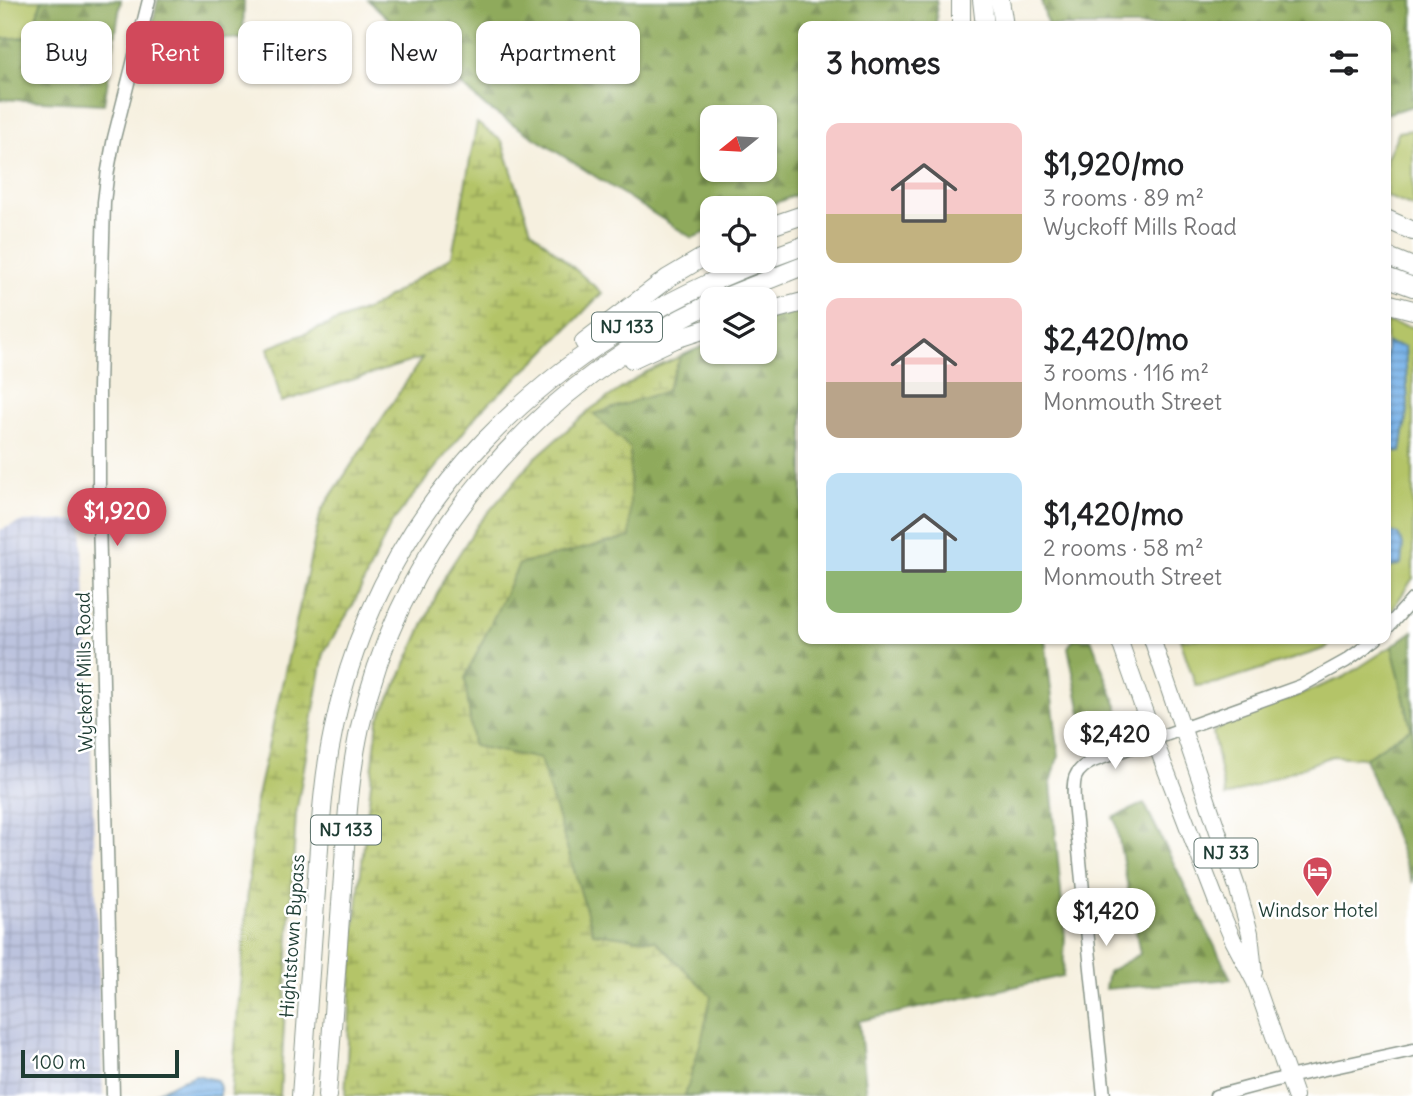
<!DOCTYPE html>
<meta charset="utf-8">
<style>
body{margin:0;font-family:Delius,sans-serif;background:#f2f2f2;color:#202124;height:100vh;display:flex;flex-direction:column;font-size:26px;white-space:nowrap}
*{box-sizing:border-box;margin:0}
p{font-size:23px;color:#757577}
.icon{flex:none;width:38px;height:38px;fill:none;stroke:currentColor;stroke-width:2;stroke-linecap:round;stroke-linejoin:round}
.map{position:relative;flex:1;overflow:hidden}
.details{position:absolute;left:798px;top:21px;width:593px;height:623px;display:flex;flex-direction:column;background:#fff;border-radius:14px;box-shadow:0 2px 5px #0004}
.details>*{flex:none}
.top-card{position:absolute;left:21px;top:21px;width:665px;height:63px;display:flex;gap:14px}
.needle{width:46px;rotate:252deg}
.tools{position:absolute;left:700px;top:105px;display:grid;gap:14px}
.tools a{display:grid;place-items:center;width:77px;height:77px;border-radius:14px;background:#fff;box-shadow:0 2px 5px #0004;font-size:35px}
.scale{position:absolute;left:21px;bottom:18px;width:158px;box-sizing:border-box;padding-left:7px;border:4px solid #1f3d34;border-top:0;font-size:19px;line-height:24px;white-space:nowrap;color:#1f3d34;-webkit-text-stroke:5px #fff;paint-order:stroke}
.price{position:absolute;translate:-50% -60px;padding:0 16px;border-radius:24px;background:#fff;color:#222;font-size:23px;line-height:46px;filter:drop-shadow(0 2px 4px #0008)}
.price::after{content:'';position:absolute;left:50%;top:42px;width:21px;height:16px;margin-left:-10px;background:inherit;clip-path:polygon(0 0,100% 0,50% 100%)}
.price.on{background:#d1495b;color:#fff}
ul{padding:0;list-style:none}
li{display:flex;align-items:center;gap:21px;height:175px;padding:0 28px}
li span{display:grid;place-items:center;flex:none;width:196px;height:140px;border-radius:14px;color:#555}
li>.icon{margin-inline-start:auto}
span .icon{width:84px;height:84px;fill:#fffc;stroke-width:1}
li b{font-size:30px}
h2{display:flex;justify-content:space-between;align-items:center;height:84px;padding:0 28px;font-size:30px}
.chip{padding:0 24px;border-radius:14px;background:#fff;box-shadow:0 2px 5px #0004;font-size:24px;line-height:63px}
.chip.on{background:#d1495b;color:#fff}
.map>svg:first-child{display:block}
</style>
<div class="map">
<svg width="1413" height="1096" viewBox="0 0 1413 1096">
<defs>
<pattern id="industrial-grid" width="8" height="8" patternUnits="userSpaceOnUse" patternTransform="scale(1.75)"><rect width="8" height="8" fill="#bcc3de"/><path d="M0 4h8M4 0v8" fill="none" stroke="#a1a8bf"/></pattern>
<pattern id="forest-firs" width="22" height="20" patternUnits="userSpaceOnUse" patternTransform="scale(1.75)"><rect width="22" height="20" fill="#8faa5c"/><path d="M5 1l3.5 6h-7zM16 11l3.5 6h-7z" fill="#748c4d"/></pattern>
<pattern id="wetland-marsh" width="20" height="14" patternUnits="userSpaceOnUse" patternTransform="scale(1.75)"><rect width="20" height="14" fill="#b4c467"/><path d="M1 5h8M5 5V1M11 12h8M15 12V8" fill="none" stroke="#92a056"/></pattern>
<pattern id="water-rules" width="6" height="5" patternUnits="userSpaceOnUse" patternTransform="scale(1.75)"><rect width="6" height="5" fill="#78b2e9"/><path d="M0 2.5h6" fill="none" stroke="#6292be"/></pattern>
</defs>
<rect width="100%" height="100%" fill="#fff"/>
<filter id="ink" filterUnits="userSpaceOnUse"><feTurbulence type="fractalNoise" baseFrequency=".0143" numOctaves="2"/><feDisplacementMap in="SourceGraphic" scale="14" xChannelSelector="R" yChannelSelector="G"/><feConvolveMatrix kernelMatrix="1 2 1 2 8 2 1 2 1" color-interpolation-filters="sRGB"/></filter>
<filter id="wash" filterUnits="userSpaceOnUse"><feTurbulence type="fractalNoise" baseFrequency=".00686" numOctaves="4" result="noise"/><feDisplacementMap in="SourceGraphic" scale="28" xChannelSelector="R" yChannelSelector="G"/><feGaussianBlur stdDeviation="1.57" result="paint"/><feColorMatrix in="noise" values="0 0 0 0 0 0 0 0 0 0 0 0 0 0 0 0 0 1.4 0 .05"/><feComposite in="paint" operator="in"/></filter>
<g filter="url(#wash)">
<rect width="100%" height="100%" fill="#f6f0df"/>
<path fill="url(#industrial-grid)" d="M 83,520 L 103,1096 L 0,1096 L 0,530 L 20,522 Z"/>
<path fill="#b4c467" stroke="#6a804e" stroke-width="2" d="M 0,0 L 42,0 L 30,37 L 0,39 Z
M 1413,130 L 1413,207 L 1386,196 L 1386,159 L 1399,132 Z
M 1386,322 L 1413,327 L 1413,578 L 1389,615 L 1386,611 L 1386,569 L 1401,564 L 1398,534 L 1386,531 L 1386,449 L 1401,452 L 1408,406 L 1405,348 L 1386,343 Z
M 1180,639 L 1337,639 L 1324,649 L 1217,683 L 1196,686 Z
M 1392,646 L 1411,728 L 1365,758 L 1332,756 L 1225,797 L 1213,732 L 1229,722 L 1344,677 Z"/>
<path fill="url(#forest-firs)" stroke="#577448" stroke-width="2" fill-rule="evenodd" d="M 42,0 L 121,0 L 104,104 L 0,99 L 0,39 L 30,37 Z
M 158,0 L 244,0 L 243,39 L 149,39 Z
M 368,0 L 937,0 L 936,26 L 803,26 L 803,192 L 763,208 L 712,208 L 712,230 L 692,238 L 486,107 ZM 712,117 L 765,117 L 765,170 L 712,170 Z
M 1041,0 L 1413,0 L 1413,106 L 1386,114 L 1386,26 L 1048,26 Z
M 803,310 L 803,639 L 1045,639 L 1059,757 L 1057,760 L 1051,783 L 1065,937 L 1063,976 L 859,1021 L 867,1096 L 685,1096 L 702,1038 L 656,941 L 593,933 L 540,759 L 473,746 L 465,678 L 519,564 L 630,537 L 594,414 L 666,391 L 681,356 L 712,342 L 712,352 L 765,352 L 765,319 Z
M 1413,631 L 1413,883 L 1365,758 L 1411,728 L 1392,646 Z
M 1074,639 L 1091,639 L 1126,730 L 1087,743 L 1068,647 Z
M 1144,803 L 1231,979 L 1105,989 L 1108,972 L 1140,954 L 1116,823 L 1113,818 Z"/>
<path fill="url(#wetland-marsh)" stroke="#6a804e" stroke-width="2" d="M 477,123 L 502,141 L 531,230 L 602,293 L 539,358 L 481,410 L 391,524 L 353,605 L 324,652 L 296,814 L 280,1096 L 231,1096 L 255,805 L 321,511 L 422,358 L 281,402 L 268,348 L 371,308 L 452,256 Z
M 681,356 L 666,391 L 594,414 L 630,448 L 630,537 L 519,564 L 465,678 L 473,746 L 540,759 L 593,933 L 656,941 L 711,996 L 702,1038 L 685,1096 L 345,1096 L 354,933 L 378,720 L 399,679 L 446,574 L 479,523 L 535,458 L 591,409 L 646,372 Z"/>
<path fill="url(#water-rules)" stroke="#4c788e" stroke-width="2" d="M 1386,343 L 1405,347 L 1408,406 L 1401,452 L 1386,449 Z
M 1386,531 L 1398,534 L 1403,545 L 1401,564 L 1386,569 Z
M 196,1075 L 217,1080 L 220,1087 L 220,1096 L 155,1096 L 156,1093 L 177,1082 Z"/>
</g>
<g filter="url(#ink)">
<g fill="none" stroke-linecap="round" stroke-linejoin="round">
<defs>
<path id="minor" d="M 1386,629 L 1413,599
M 113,1096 L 99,517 L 99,387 L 104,202 L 108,170 L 114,138 L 149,0
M 1104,1096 L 1074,802 C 1073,781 1072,771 1093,761 L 1301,686 L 1346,661 L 1376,639
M 1216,1096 L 1288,1077 L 1413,1050"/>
<path id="major" d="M 1119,639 L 1154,739 L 1216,900 L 1233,940 L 1255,982 L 1295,1096
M 1152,639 L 1238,890 L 1250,933 L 1254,972"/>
<path id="highway" d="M 982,0 L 985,26
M 1000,0 L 1004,26
M 961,26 L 961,0
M 1386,219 L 1413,231
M 765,228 L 803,215
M 1386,256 L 1413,267
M 765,260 L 803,246
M 1386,277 L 1413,287
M 720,299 L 803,266
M 1386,303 L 1413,310
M 765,312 L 803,302
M 584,342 L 668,278 L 712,252
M 632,359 L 675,339 L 712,327
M 301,1096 C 306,1027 311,959 316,890 C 320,837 322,784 333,732 C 379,502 548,343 762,261
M 327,1096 C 332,1027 337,959 342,890 C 346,836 348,781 360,727 C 403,536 537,385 712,303"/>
</defs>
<use href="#minor" stroke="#8a968a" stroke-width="15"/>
<use href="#major" stroke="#8a968a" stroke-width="18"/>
<use href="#highway" stroke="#8a968a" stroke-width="20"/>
<use href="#minor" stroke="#fff" stroke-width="12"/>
<use href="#major" stroke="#fff" stroke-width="16"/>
<use href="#highway" stroke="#fff" stroke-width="18"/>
</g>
</g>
<defs>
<symbol id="hotel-pin" viewBox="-11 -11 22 30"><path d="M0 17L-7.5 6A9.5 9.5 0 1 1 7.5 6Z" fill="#d1495b" stroke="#fff"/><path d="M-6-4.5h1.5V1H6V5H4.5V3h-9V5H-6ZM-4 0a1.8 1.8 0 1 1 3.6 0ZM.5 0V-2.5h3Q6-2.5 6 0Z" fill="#fff"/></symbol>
</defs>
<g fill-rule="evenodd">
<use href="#hotel-pin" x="1300" y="854" width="35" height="47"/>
</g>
<g text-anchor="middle" stroke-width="5" stroke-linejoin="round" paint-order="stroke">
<g fill="#fff" stroke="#627771" stroke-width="2">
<rect x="592" y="312.5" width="70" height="29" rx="5"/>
<rect x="311" y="815.5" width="70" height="29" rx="5"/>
<rect x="1194.5" y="838.5" width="63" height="29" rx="5"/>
</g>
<g font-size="18" font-weight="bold" fill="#1f3d34">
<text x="627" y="333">NJ 133</text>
<text x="346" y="836">NJ 133</text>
<text x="1226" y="859">NJ 33</text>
</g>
<g font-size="19" fill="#1f3d34" stroke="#fff">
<text transform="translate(84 672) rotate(-91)" y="7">Wyckoff Mills Road</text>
<text transform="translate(292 936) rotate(-86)" y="7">Hightstown Bypass</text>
</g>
<g font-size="19" fill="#1f3d34" stroke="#fff">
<text x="1318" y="917">Windsor Hotel</text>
</g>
</g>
</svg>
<div class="tools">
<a><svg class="needle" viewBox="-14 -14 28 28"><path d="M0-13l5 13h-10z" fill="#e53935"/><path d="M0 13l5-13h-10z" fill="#757577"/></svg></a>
<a><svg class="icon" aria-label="locate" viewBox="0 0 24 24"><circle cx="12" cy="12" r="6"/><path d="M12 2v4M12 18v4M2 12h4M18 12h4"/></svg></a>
<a><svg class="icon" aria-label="layers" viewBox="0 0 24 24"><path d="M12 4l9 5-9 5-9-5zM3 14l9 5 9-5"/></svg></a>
</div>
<div class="scale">100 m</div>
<b class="price on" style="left:117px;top:548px">$1,920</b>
<b class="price" style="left:1115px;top:771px">$2,420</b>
<b class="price" style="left:1106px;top:948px">$1,420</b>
<div class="top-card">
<a class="chip">Buy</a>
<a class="chip on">Rent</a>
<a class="chip">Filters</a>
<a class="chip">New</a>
<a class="chip">Apartment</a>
</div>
<section class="details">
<h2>3 homes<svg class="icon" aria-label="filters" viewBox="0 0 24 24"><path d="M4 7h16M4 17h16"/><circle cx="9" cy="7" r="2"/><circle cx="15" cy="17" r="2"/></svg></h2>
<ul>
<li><span style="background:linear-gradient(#f6c9c9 65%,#c2b280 0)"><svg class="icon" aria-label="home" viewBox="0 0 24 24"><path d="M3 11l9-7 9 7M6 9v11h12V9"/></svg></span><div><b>$1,920/mo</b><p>3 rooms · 89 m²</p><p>Wyckoff Mills Road</p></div></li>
<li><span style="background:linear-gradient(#f6c9c9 60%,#b9a48a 0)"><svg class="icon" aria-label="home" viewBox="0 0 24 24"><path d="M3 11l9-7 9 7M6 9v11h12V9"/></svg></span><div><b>$2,420/mo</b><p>3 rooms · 116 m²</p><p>Monmouth Street</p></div></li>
<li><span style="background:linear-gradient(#bfe0f5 70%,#8fb573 0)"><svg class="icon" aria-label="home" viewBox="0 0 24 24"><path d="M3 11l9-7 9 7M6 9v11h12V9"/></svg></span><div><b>$1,420/mo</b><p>2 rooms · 58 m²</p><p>Monmouth Street</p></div></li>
</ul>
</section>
</div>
